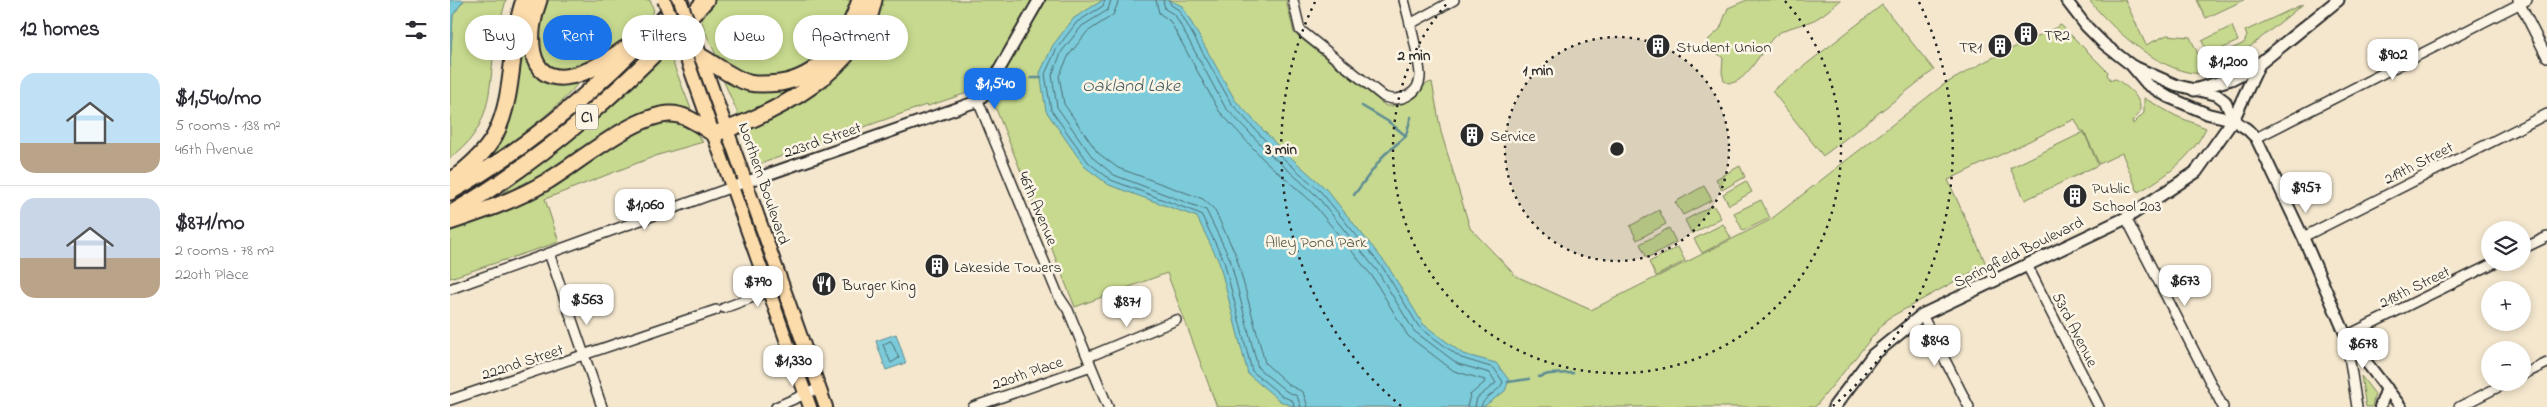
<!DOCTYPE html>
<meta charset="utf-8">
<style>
body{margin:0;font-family:"Indie Flower",sans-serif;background:#f2f2f3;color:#2b2b33;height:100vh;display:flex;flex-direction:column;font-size:19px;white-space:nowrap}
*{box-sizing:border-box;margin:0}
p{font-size:16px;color:#7c7c81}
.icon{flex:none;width:28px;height:28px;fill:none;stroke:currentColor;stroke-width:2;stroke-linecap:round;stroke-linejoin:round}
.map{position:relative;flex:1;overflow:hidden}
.sheet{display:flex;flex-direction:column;background:#fff;width:450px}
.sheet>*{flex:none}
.banner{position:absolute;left:15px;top:15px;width:475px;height:45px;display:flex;gap:10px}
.buttons{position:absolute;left:2031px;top:221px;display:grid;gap:10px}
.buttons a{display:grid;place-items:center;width:50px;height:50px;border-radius:50%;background:#fff;box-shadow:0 2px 8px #0003;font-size:25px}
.price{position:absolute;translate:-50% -42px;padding:0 11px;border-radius:10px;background:#fff;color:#222;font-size:16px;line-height:32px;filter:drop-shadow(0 1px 2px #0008)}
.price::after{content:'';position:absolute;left:50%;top:30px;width:15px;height:11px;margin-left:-8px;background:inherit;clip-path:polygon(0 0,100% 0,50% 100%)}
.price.active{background:#1a73e8;color:#fff}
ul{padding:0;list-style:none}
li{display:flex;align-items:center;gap:15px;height:125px;padding:0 20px}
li+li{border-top:1px solid #e1e1e2}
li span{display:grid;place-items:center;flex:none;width:140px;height:100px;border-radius:15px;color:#555}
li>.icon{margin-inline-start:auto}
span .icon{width:60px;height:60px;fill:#fffc;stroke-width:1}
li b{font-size:21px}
h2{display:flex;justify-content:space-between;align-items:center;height:60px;padding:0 20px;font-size:21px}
.pill{padding:0 18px;border-radius:22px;background:#fff;box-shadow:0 2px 8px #0003;font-size:18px;line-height:45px}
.pill.active{background:#1a73e8;color:#fff}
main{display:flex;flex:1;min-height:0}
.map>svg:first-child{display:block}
</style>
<main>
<section class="sheet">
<h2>12 homes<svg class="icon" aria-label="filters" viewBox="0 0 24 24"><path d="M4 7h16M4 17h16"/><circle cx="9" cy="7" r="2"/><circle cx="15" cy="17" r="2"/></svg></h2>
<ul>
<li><span style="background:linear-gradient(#bfe0f5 70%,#b9a48a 0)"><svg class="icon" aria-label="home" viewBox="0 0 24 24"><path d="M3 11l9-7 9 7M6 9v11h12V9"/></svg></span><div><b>$1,540/mo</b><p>5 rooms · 138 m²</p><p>46th Avenue</p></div></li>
<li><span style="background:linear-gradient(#c9d6e8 60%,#b9a48a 0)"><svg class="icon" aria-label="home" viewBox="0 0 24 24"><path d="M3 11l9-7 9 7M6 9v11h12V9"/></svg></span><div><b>$871/mo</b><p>2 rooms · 78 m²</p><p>220th Place</p></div></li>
</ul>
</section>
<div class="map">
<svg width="2097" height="407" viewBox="0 0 2097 407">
<rect width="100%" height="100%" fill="#f4e7ce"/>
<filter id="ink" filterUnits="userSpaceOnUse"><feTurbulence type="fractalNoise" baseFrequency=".02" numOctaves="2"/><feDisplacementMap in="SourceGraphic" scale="10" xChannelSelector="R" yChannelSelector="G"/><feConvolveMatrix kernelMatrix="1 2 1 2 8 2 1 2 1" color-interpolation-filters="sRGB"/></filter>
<g filter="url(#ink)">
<path fill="#c7d98e" stroke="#79825c" d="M 14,0 L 56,0 C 52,16 46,32 44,49 C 39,93 41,129 0,158 L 0,67 L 3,15 Z
M 94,0 L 200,0 L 204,11 L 163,51 L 133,69 L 102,71 L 90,61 L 87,14 Z
M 248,0 L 836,0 L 844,33 L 936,106 C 957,108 964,86 982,82 L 991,132 L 1020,228 L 1066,276 L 1141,310 L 1320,220 L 1493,85 L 1536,61 L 1611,25 L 1658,72 L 1657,75 L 1661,80 L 1666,79 C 1680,88 1702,106 1682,121 L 1683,124 L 1694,113 L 1694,98 L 1726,116 L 1756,128 C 1742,157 1716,177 1688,192 L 1672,153 L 1649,164 L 1634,131 L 1631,131 L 1625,119 L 1498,180 L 1536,264 L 1437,319 L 1365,407 L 767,407 L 717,273 L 625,307 L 544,104 L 521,89 L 514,94 L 478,106 L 476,105 L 307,165 L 290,118 L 270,73 L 275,76 C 265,48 250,31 248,0 Z
M 1297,0 L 1391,0 C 1383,6 1375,14 1366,19 C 1354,25 1336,27 1326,35 C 1313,45 1293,93 1274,81 L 1272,72 L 1273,58 L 1263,50 L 1257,41 L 1270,29 L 1278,8 Z
M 1639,0 L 1675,0 L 1696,45 L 1717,35 L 1740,37 L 1750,58 L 1755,61 L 1794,43 L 1797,36 L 1795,31 L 1853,4 L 1781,62 C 1768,71 1754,76 1737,72 C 1702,64 1661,28 1639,0 Z
M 1747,0 L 1794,0 L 1756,18 Z
M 1432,5 L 1484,70 L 1373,156 L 1322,91 Z
M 74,25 L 76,56 L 85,74 L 107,82 L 131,79 C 111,109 57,144 28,167 L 38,153 Z
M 1782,26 L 1788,41 L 1759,55 L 1752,41 Z
M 217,48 L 243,114 L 230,110 L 53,197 L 49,196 L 114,146 Z
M 227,120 L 243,129 L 253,142 L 208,155 L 95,199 L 109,242 L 0,278 L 0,231 C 48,213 92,184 136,159 C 165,142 193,122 227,120 Z
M 1634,132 L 1648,165 L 1575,200 L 1560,168 Z
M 1290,166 L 1295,177 L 1272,190 L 1266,179 Z
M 1296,181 L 1302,192 L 1279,205 L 1273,194 Z
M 1254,186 L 1262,200 L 1233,215 L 1225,202 Z
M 1311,200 L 1320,218 L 1293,231 L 1284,213 Z
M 1263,205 L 1271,218 L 1242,234 L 1235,220 Z
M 1209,210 L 1216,224 L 1187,240 L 1180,226 Z
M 1273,224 L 1281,238 L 1252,253 L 1244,239 Z
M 1219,228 L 1226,242 L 1197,258 L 1190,244 Z
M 1228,247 L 1235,261 L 1206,276 L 1199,262 Z
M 1911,376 L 1925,394 L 1922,407 L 1916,407 Z"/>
<path fill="#7ccbda" stroke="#5c8b94" d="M 0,0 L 14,0 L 3,15 L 0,67 Z
M 653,0 L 719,0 L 732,6 L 785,100 L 828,146 L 875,188 L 937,265 L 973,324 L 1013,354 L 1046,363 L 1059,380 L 1055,391 L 1033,407 L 845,407 L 830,401 L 798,374 L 769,262 L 747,217 L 659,185 L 635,167 L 596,111 L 590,73 L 603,45 L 624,18 Z
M 446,334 L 456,363 L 436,370 L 426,341 Z"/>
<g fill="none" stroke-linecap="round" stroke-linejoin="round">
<path stroke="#4b6b71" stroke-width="1" d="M 655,0 L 653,6 L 627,22 L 607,48 L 595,74 L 601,110 L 639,163 L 661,180 L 751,214 L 774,261 L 802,371 L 832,396 L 843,401 L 844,407
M 661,0 L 658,10 L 632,26 L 612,51 L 602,75 L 607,107 L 643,158 L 664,175 L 756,210 L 780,259 L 808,368 L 836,391 L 847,396 L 851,407
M 669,0 L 663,15 L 637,32 L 619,55 L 609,76 L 614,104 L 648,153 L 668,168 L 753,199 L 764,209 L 786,255 L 815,363 L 839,385 L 853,392 L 858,407
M 706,0 L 709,13 L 720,21 L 769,111 L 814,160 L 861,201 L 922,276 L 958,336 L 1004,371 L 1035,380 L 1034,383 L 1020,395 L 1017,407
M 713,0 L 715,9 L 725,15 L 775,107 L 820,154 L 867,196 L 928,272 L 964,331 L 1008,364 L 1040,373 L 1046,383 L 1027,398 L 1025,407
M 719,0 L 721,5 L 729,10 L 781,103 L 824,150 L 871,192 L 933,268 L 969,327 L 1011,358 L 1044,368 L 1053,382 C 1049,393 1033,396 1031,407
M 441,341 L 449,358 L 441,363 L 433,345 Z"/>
<path stroke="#5c8b94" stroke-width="2.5" d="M 581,78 L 591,78
M 956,135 L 961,117
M 904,195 L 934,155 L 956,136 L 939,122 L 912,106
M 1089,377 L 1099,374 L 1123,373
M 1058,382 L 1079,379"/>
<defs>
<path id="minor" d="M 843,0 L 850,30 L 934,97 C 950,103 971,94 970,74 C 968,50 960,24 954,0
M 2068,0 L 2097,57
M 960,24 L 1004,0
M 528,101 L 608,295 L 618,310 L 658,407
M 1806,138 L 2077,0
M 1676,218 L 1773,407
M 1853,237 L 2097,114
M 2072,249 L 2097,237
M 99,253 L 152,407
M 1577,265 L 1649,407
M 0,289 L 296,182
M 274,308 L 333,286
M 1472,315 L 1519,407
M 638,357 L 726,320
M 2072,375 L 2097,363
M 0,400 L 266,310
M 326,407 L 369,388
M 523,407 L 641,366
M 1907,407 L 1896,336 L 2046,262
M 2009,407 L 2058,382"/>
<path id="tertiary" d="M 1616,0 L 1636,26 L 1654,44 L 1681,65 L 1697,84 L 1718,97 L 1758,114 L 1783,120 L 1797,129 L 1806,138 L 1853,237 L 1896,336 L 1951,407
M 1683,66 L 1726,85 L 1767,95 L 1775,101 L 1783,120
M 296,182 L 528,101 L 537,91 L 589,0
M 1930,407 L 1937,388"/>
<path id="secondary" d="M 1744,90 L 1781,79 L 1808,65
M 1384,407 L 1423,355 L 1472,315 L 1676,218 L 1746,172 L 1783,120 L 1809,64 L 1888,0"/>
<path id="primary" d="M 241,29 L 376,407
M 230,40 L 360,407"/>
<path id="motorway" d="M 89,0 C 78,28 73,86 121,76 C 141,72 159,59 176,48
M 252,57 C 268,66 282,78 299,83 C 309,85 320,84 330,83 C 374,76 397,39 410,0
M 0,182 C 16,169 35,154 45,135 C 66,94 59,43 74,0
M 0,192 C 87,143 164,74 231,0
M 0,214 C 98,157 180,83 256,0
M 0,222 C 33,211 66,200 96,182 C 128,163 183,116 219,114 C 235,113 251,126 264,134 C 326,113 410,71 424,0"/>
</defs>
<use href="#minor" stroke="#2b2b2b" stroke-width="12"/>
<use href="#tertiary" stroke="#2b2b2b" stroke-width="14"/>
<use href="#secondary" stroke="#2b2b2b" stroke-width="15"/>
<use href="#primary" stroke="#2b2b2b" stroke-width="16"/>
<use href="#motorway" stroke="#2b2b2b" stroke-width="19"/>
<use href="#minor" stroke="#fcf5e5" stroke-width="9"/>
<use href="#tertiary" stroke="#fcf5e5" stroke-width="10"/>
<use href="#secondary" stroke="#fcf5e5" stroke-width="11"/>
<use href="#primary" stroke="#fddcac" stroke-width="12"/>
<use href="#motorway" stroke="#fddcac" stroke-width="15"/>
<defs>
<path id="primary-bridge" d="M 214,0 L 230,40
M 230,0 L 241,29"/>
</defs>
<use href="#primary-bridge" stroke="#2b2b2b" stroke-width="16" stroke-linecap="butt"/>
<use href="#primary-bridge" stroke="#fddcac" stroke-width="12"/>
</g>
</g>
<circle cx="1167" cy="149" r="112" fill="#2b2b2b" fill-opacity=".12"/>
<g fill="none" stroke="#2b2b2b" stroke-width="2.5" stroke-dasharray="2.5 5">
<circle cx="1167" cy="149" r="112"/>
<path d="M1335 1A224 224 0 1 1 999 1"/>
<path d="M951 406A336 336 0 0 1 865 2M1469 2A336 336 0 0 1 1383 406"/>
</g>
<defs>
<symbol id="building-disc" viewBox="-11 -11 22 22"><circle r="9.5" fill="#2b2b2b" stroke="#fcf5e5"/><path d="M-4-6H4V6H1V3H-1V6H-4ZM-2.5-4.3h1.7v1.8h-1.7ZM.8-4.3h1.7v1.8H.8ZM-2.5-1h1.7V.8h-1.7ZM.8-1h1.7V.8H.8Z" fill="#fff"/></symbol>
<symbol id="restaurant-disc" viewBox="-11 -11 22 22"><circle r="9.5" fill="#2b2b2b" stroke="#fcf5e5"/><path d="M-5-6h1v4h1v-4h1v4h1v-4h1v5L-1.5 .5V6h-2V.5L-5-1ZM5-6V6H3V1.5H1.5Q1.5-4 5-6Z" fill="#fff"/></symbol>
</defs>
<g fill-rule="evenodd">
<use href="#building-disc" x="1562" y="20" width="28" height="28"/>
<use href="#building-disc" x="1194" y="32" width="28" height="28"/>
<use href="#building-disc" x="1536" y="32" width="28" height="28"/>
<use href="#building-disc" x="1008" y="121" width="28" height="28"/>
<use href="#building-disc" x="1611" y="182" width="28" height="28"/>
<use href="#building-disc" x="473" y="252" width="28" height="28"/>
<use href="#restaurant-disc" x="360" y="270" width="28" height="28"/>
</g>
<g text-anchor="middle" stroke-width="5" stroke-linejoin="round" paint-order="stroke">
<rect fill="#fcf5e5" stroke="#6a6863" stroke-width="1" x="126" y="104.5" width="22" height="25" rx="4"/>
<g font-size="15" font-weight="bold" fill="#2b2b2b">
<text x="137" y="122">CI</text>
</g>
<g font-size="16" fill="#2b2b2b" stroke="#fcf5e5" text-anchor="start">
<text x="1594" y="40">TR2</text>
<text x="1226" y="52">Student Union</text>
<text x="1532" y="52" text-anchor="end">TR1</text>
<text x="1040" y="141">Service</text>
<text x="1642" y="193">Public<tspan x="1642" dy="18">School 203</tspan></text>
<text x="504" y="272">Lakeside Towers</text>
<text x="392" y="290">Burger King</text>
</g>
<g font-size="16" fill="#2b2b2b" stroke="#fcf5e5">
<text transform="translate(372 139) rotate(-19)" y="6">223rd Street</text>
<text transform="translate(1968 162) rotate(-27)" y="6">219th Street</text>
<text transform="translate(315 183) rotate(71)" y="6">Northern Boulevard</text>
<text transform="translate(589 208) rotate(67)" y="6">46th Avenue</text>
<text transform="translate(1568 251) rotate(-26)" y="6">Springfield Boulevard</text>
<text transform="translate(1964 286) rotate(-26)" y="6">218th Street</text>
<text transform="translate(1626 329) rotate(63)" y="6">53rd Avenue</text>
<text transform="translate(72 361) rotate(-18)" y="6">222nd Street</text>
<text transform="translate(577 372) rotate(-19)" y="6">220th Place</text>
</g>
<g font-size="16" fill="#525644" stroke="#fcf5e5">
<text x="866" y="247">Alley Pond Park</text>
</g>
<g font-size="18" font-style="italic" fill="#435b60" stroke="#fcf5e5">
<text x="681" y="91">Oakland Lake</text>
</g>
</g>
<circle cx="1167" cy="149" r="8" fill="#2b2b2b" stroke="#fcf5e5" stroke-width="2.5"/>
<g font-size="15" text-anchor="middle" font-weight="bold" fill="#2b2b2b" stroke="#fcf5e5" stroke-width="5" stroke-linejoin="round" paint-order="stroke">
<text x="964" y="60">2 min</text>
<text x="1088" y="75">1 min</text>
<text x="831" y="154">3 min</text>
</g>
</svg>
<div class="buttons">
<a><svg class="icon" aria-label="layers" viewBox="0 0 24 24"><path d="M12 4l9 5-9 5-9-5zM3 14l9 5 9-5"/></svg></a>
<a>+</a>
<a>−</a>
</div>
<b class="price" style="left:1943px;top:81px">$902</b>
<b class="price" style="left:1778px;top:88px">$1,200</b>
<b class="price active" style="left:545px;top:110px">$1,540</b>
<b class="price" style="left:1856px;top:214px">$957</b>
<b class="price" style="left:195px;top:231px">$1,060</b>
<b class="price" style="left:1735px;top:307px">$673</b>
<b class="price" style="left:308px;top:308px">$790</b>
<b class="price" style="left:137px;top:326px">$563</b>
<b class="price" style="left:677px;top:328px">$871</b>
<b class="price" style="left:1485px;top:367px">$843</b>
<b class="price" style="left:1913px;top:370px">$678</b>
<b class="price" style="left:343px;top:387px">$1,330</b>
<div class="banner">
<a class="pill">Buy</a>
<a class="pill active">Rent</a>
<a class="pill">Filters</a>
<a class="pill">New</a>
<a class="pill">Apartment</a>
</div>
</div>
</main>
